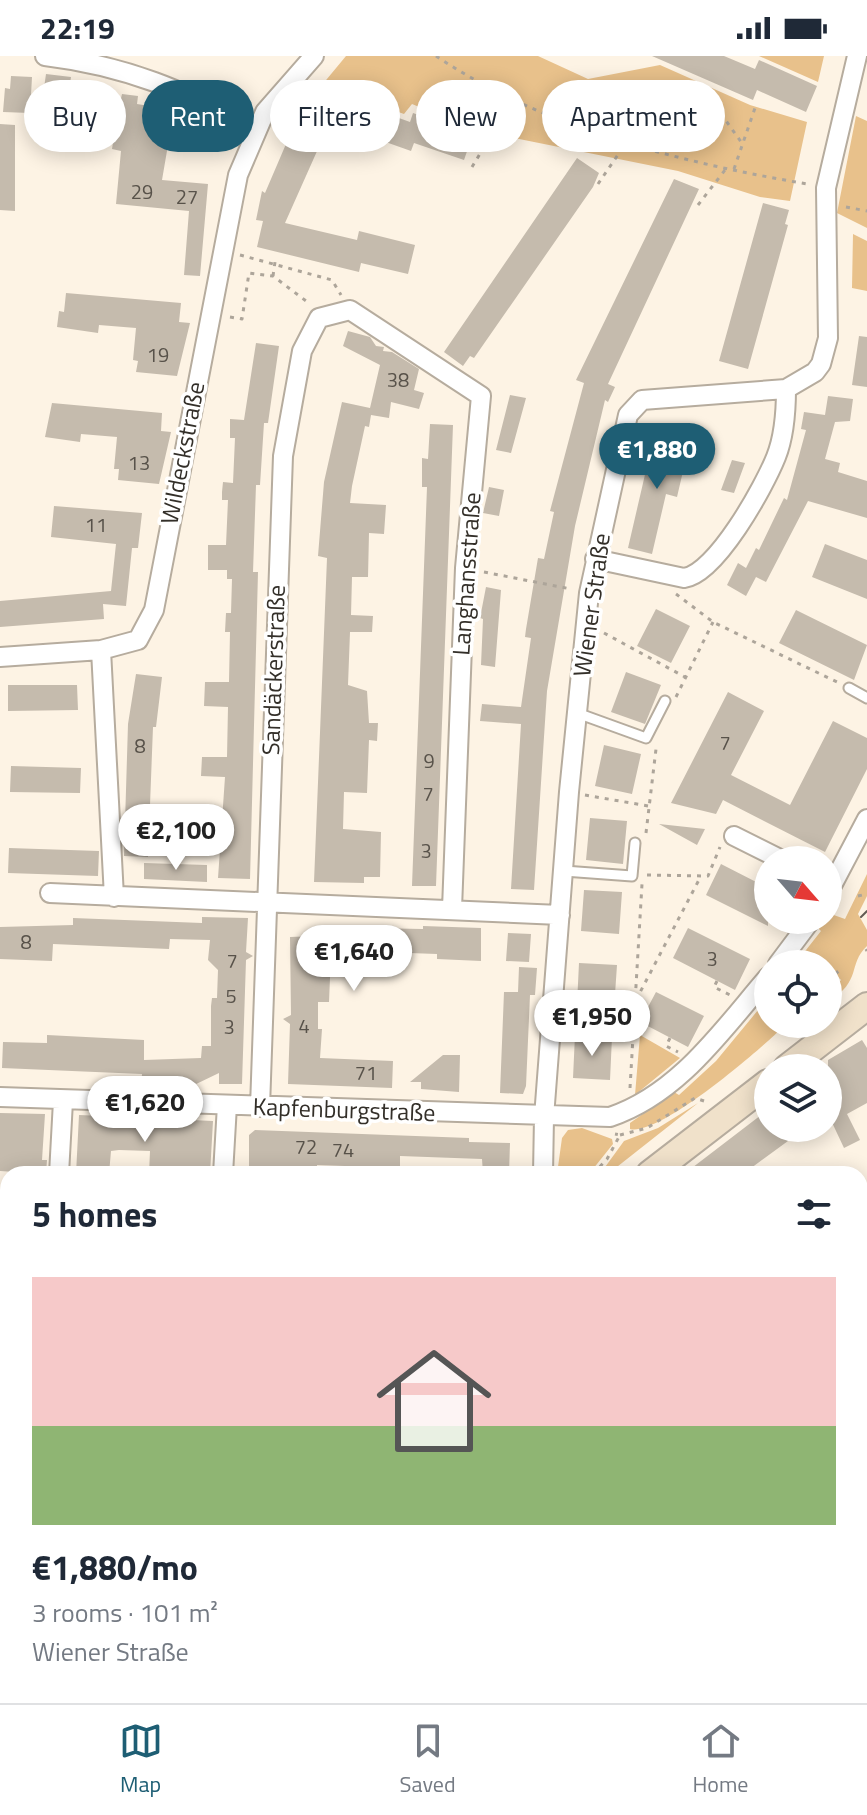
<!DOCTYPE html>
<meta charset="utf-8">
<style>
body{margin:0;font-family:"Titillium Web",sans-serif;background:#f2f2f3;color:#1f2937;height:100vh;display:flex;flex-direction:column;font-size:30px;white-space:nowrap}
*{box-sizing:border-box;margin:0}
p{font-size:26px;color:#747a83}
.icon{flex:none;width:44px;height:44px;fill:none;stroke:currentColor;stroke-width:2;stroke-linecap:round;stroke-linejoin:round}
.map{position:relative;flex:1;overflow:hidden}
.details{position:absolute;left:0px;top:1110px;width:868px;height:538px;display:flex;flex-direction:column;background:#fff;border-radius:24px 24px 0 0;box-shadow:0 4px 20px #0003}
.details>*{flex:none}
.hud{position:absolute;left:24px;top:24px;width:820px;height:72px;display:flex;gap:16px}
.needle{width:52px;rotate:118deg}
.controls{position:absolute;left:754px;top:790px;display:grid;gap:16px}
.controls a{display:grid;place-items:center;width:88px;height:88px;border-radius:50%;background:#fff;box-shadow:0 4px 20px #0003;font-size:40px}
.price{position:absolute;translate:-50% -68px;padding:0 18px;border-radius:28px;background:#fff;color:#222;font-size:26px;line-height:52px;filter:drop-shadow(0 2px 4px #0008)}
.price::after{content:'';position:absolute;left:50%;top:48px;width:24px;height:18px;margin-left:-12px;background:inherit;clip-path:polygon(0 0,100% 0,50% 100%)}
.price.current{background:#1e5e74;color:#fff}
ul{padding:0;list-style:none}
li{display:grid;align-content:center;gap:16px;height:424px;padding:0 32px}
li+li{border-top:2px solid #e0e1e3}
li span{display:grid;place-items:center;height:248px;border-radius:0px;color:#555}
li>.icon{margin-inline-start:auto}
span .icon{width:144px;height:144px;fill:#fffc;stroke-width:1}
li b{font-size:34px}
h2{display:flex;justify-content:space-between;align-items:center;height:96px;padding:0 32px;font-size:34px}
.tag{padding:0 28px;border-radius:36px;background:#fff;box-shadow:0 4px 20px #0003;font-size:28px;line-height:72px}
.tag.current{background:#1e5e74;color:#fff}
.status{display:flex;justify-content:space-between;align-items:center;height:56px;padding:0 40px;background:#fff;direction:ltr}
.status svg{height:22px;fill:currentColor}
.tab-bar{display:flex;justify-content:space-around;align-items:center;height:112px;border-top:2px solid #e0e1e3;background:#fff;font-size:22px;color:#747a83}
.tab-bar a{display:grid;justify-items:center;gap:4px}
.tab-bar .current{color:#1e5e74}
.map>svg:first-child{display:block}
</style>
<div class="status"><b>22:19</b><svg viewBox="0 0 49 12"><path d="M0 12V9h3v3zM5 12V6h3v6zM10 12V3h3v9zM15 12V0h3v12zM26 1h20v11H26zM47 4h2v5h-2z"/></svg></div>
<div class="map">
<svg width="867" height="1647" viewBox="0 0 867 1647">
<rect width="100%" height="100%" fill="#fdf3e4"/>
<path fill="#e8c18b" d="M 346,0 L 538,0 L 588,23 L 660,9 L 750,49 L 807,66 L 790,145 L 760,141 L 678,115 L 475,74 L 412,48 L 404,58 L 322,29 Z
M 759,0 L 824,0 L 818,26 Z
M 856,60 L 867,65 L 867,172 L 837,157 Z
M 853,178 L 867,185 L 867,235 L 852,232 Z
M 867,818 L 867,840 L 858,858 L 867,874 L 867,890 C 847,909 863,924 828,946 L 831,935 L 841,924 L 837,920 L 828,929 L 828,908 L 795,908 L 821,875 L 818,872 L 823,864 L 828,864 L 828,857 L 845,863 Z
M 768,942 L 768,968 L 793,968 L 783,971 C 761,993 659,1081 630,1073 L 630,1067 L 674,1036 L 679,1039 L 716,1005 Z
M 640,979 L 680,1002 L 635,1039 Z
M 698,1047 L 608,1118 L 600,1118 L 624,1085 L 658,1072 Z
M 582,1072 L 612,1083 L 613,1088 L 589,1118 L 557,1118 L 562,1082 L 568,1074 Z"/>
<path fill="#c5bbad" d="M 652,0 L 724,0 L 755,13 L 759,4 L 817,30 L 806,56 L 757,34 L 753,44 Z
M 46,18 L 71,21 L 69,35 L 44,32 Z
M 11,20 L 32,21 L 30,57 L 3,56 L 5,32 L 10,33 Z
M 327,36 L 410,66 L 413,57 L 473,78 L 464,104 L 414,87 L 411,95 L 318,62 Z
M 68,38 L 120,47 L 122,38 L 138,40 L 137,48 L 174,54 L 162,124 L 208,128 L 200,220 L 184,219 L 189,155 L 116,148 L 121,95 L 112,93 L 115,74 L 64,65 Z
M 0,68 L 15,69 L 15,155 L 0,154 Z
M 306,68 L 326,75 L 285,167 L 357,184 L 359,175 L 415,189 L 408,218 L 361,207 L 359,216 L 257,191 L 263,165 L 256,164 L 262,135 L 265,137 L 292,74 L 301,78 Z
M 577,102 L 599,117 L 593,131 L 474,302 L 470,300 L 463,310 L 444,296 Z
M 674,123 L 699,133 L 608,328 L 615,331 L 608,346 L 605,344 L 575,470 L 547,635 L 534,834 L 511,833 L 521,668 L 480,665 L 482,648 L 521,651 L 531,582 L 525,581 L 526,573 L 538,502 L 544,503 L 554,456 L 550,455 L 584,327 L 576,324 Z
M 763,147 L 789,154 L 785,168 L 788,169 L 748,313 L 719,305 Z
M 66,237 L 181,247 L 179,266 L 190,267 L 177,320 L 136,316 L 138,305 L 133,304 L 136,272 L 99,269 L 98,277 L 57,271 L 59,255 L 64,256 Z
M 348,275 L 370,281 L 376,290 L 384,291 L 383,295 L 392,296 L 419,313 L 414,334 L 424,337 L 419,353 L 391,346 L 389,362 L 371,359 L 369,371 L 365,370 L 352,430 L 350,447 L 386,449 L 384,478 L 369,477 L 368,521 L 352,521 L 351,559 L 373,560 L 372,576 L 350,576 L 348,629 L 367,635 L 369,667 L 378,667 L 377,685 L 369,684 L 367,737 L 344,736 L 343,773 L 381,776 L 380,821 L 364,821 L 364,827 L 314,826 L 327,502 L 318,500 L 324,426 L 342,346 L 370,352 L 380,309 L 343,290 Z
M 859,280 L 867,281 L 867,331 L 852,329 Z
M 256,287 L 279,290 L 268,367 L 264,367 L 260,429 L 256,429 L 253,516 L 258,516 L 250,823 L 218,822 L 225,721 L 201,720 L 202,701 L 227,701 L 228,651 L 204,650 L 205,626 L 229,626 L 230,576 L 225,576 L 226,557 L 231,557 L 232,523 L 227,523 L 227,514 L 208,514 L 208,489 L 226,489 L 228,444 L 222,444 L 222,436 L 223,426 L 233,427 L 235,382 L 230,382 L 230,363 L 244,364 Z
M 510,339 L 526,342 L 511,397 L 496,394 Z
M 828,340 L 853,343 L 850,365 L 835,366 L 825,403 L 840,407 L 838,416 L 867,425 L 867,462 L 808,445 L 766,526 L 756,521 L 746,540 L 727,529 L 738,507 L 746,512 L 756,492 L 759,494 L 784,442 L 787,444 L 806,374 L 801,373 L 804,356 L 825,359 Z
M 52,347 L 162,357 L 161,375 L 171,376 L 159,428 L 118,424 L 119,413 L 114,413 L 117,381 L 81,378 L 80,386 L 45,381 Z
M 430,368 L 453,369 L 436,830 L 412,830 L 427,431 L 422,431 L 422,402 L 428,403 Z
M 691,381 L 677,441 L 666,438 L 652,498 L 628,492 L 653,384 L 675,389 Z
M 732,404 L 745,407 L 734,437 L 721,434 Z
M 489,431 L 504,434 L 499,460 L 483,457 Z
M 54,450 L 142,457 L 138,492 L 132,492 L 126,550 L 103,548 L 104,563 L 0,571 L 0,545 L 111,535 L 116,488 L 51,481 Z
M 825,488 L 867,504 L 867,543 L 812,521 Z
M 486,531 L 501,534 L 495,611 L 481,609 L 483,563 L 480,562 Z
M 656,553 L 690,570 L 671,607 L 637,590 Z
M 796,554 L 867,589 L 854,624 L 779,587 Z
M 626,616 L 661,629 L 645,668 L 611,656 Z
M 136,618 L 162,621 L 156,671 L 153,671 L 148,801 L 124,800 L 128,668 Z
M 8,629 L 77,629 L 78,654 L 8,655 Z
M 728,636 L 764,655 L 731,719 L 790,749 L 833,665 L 867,682 L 867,713 L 825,796 L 723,744 L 716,758 L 671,747 Z
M 604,689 L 641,698 L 632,738 L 595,730 Z
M 11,710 L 81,712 L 80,737 L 10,736 Z
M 590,762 L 627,765 L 623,808 L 586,804 Z
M 659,768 L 705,773 L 697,789 Z
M 9,792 L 99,795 L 98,820 L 8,817 Z
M 144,807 L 207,809 L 207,826 L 144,823 Z
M 721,808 L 768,832 L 768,870 L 706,839 Z
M 584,834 L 622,836 L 619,878 L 581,875 Z
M 202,861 L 248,862 L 246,896 L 253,900 L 246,904 L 242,1028 L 219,1028 L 219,1017 L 192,1030 L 166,1027 L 166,1032 L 141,1031 L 142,1018 L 2,1012 L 3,986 L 47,987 L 47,979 L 144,984 L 144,1004 L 201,1002 L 202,990 L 211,990 L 211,950 L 212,942 L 217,942 L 218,914 L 208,904 L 210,884 L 170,883 L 169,893 L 53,888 L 52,905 L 0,903 L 0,871 L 73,869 L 73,862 L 202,867 Z
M 423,870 L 481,872 L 481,905 L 437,903 L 437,898 L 409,897 L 409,902 L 331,898 L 329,946 L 318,946 L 318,973 L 322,973 L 320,1002 L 393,1005 L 392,1032 L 288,1028 L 290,968 L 283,963 L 291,959 L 290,881 L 316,880 L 316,871 L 423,873 Z
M 688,872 L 750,903 L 735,934 L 673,902 Z
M 508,877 L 531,878 L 529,906 L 506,905 Z
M 579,907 L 617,909 L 614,953 L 577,948 Z
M 519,911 L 537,912 L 535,939 L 530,939 L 526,1030 L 523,1038 L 500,1037 L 504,936 L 518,936 Z
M 656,936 L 704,960 L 688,991 L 640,966 Z
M 575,979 L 612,981 L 610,1024 L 573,1022 Z
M 862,984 L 867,992 L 867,1047 L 847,1058 L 860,1084 L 844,1092 L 828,1058 L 828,1004 Z
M 443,999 L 460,999 L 459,1036 L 421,1033 L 421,1026 L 410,1026 Z
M 765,1056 L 768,1072 L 778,1072 L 788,1085 L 743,1118 L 684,1118 Z
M 0,1057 L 45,1058 L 42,1104 L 47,1104 L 46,1118 L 0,1115 Z
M 79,1059 L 213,1065 L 210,1118 L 149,1118 L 150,1095 L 119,1094 L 111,1095 L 109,1118 L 76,1118 Z
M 255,1074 L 469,1082 L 469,1086 L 510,1087 L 509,1118 L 483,1118 L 482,1103 L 400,1100 L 400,1112 L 317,1109 L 317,1113 L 279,1112 L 279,1117 L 249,1117 L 249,1079 Z"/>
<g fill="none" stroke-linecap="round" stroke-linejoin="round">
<defs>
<path id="lane" d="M 849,632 L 867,642
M 577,657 L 646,682 L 665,645
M 564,815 L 632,820 L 635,787"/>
<path id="street" d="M 45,0 C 128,10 183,35 256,72
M 595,503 L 684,522 C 716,518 764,431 776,401 C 784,381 786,355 786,333
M 101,594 L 114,841
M 0,601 L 101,594 L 138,584 L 154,554 L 238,119 L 265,56 L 314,0
M 734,780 L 782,804
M 50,837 L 560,859
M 828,837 L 867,763
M 778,908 L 811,864
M 0,1041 L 610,1061 C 679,1038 723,973 768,921
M 260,1051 L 283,400 L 302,295 L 319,262 L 350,254 L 481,340 L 465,512 L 452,853
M 59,1118 L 63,1045
M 223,1118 L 227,1049
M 543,1118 L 544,1061 L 569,736 L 589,537 L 628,359 L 642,344 L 786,333 L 815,316 L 821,308 L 828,282 L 826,132 L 857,0
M 860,1195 L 867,1186
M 0,1260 L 8,1261
M 860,1452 L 867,1443
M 0,1463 L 8,1463
M 326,1647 L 329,1640
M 696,1647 L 702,1640
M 800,1647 L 801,1640"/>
<path id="secondary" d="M 787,1012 L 867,950
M 650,1118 L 768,1027
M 74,1647 L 81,1640
M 512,1647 L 513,1640"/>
</defs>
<use href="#lane" stroke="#b6ac9e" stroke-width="13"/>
<use href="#street" stroke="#b6ac9e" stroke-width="22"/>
<use href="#secondary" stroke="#b6ac9e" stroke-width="30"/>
<path stroke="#ada59a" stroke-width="3" stroke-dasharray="4 6" stroke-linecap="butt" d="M 436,0 C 545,73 679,106 807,128
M 694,28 L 714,48 L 744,90
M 472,111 L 512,45
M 734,113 L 755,52
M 598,128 L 626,87 L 641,45
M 698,149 L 725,114
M 846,151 L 867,155
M 240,199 L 332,224 L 341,239
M 273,220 L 275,206
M 230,261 L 242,263 L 249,217 L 273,220 L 310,248
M 484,516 L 571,533
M 676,538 L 713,566 L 839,627
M 604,577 L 685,621
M 676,641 L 713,566
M 585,739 L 648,750
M 646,777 L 656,693
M 647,819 L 708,820 L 720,791
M 858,840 L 867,838
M 866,893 L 867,895
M 717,925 L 714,931 L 732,940
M 828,932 L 840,920 L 836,915
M 636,944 L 701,820
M 670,982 L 666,990 L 678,996
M 630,1032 L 642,828
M 620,1079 L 647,1072 L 695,1042 L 707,1046
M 593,1118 L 607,1103 L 620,1079 L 615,1078
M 745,1640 L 754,1647"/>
<use href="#lane" stroke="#fff" stroke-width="9"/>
<use href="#street" stroke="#fff" stroke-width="18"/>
<use href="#secondary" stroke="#f0e1ca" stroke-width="26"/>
<path stroke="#615b53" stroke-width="2" d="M 861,861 L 867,855"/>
</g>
<g text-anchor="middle" stroke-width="7" stroke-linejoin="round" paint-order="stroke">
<g font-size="20" fill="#58524a">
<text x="142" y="143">29</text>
<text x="187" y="148">27</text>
<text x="158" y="306">19</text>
<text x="398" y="331">38</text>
<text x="139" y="414">13</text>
<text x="96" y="476">11</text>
<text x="725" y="694">7</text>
<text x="140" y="697">8</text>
<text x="429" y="712">9</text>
<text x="428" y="745">7</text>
<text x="426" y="802">3</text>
<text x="26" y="893">8</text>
<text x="712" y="910">3</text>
<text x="232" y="912">7</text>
<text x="231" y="947">5</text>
<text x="304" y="977">4</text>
<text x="229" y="978">3</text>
<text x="366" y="1024">71</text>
<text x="306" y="1098">72</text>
<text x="343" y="1101">74</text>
</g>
<g font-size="24" fill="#332f29" stroke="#fff">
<text transform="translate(183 397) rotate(-79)" y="8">Wildeckstraße</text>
<text transform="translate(467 518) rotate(-86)" y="8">Langhansstraße</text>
<text transform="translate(592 549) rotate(-82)" y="8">Wiener Straße</text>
<text transform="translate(274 614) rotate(-88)" y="8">Sandäckerstraße</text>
<text transform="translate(344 1054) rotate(2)" y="8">Kapfenburgstraße</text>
</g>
</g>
</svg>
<div class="controls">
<a><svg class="needle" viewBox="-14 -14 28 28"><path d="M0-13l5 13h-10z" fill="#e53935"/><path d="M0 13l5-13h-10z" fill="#747a83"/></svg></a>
<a><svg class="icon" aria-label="locate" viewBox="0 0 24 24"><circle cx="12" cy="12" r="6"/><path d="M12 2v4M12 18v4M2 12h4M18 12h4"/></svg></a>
<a><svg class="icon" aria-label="layers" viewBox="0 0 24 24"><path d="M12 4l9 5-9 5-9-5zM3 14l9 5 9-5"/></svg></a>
</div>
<b class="price current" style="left:657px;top:435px">€1,880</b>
<b class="price" style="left:176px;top:816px">€2,100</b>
<b class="price" style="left:354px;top:937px">€1,640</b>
<b class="price" style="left:592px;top:1002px">€1,950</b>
<b class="price" style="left:145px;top:1088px">€1,620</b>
<div class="hud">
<a class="tag">Buy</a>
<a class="tag current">Rent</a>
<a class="tag">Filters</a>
<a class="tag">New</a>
<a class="tag">Apartment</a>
</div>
<section class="details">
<h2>5 homes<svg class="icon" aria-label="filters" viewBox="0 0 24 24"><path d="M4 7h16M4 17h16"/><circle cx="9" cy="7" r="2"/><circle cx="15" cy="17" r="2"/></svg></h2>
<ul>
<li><span style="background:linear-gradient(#f6c9c9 60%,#8fb573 0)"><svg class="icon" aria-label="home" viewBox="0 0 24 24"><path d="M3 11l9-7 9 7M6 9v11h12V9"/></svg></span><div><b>€1,880/mo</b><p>3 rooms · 101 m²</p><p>Wiener Straße</p></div></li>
</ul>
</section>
</div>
<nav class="tab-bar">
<a class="current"><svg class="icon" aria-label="map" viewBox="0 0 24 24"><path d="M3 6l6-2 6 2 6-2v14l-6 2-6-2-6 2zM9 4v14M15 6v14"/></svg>Map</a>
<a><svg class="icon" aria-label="saved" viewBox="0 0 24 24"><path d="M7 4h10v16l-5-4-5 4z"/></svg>Saved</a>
<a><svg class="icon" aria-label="home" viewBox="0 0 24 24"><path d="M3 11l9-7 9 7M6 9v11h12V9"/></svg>Home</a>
</nav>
